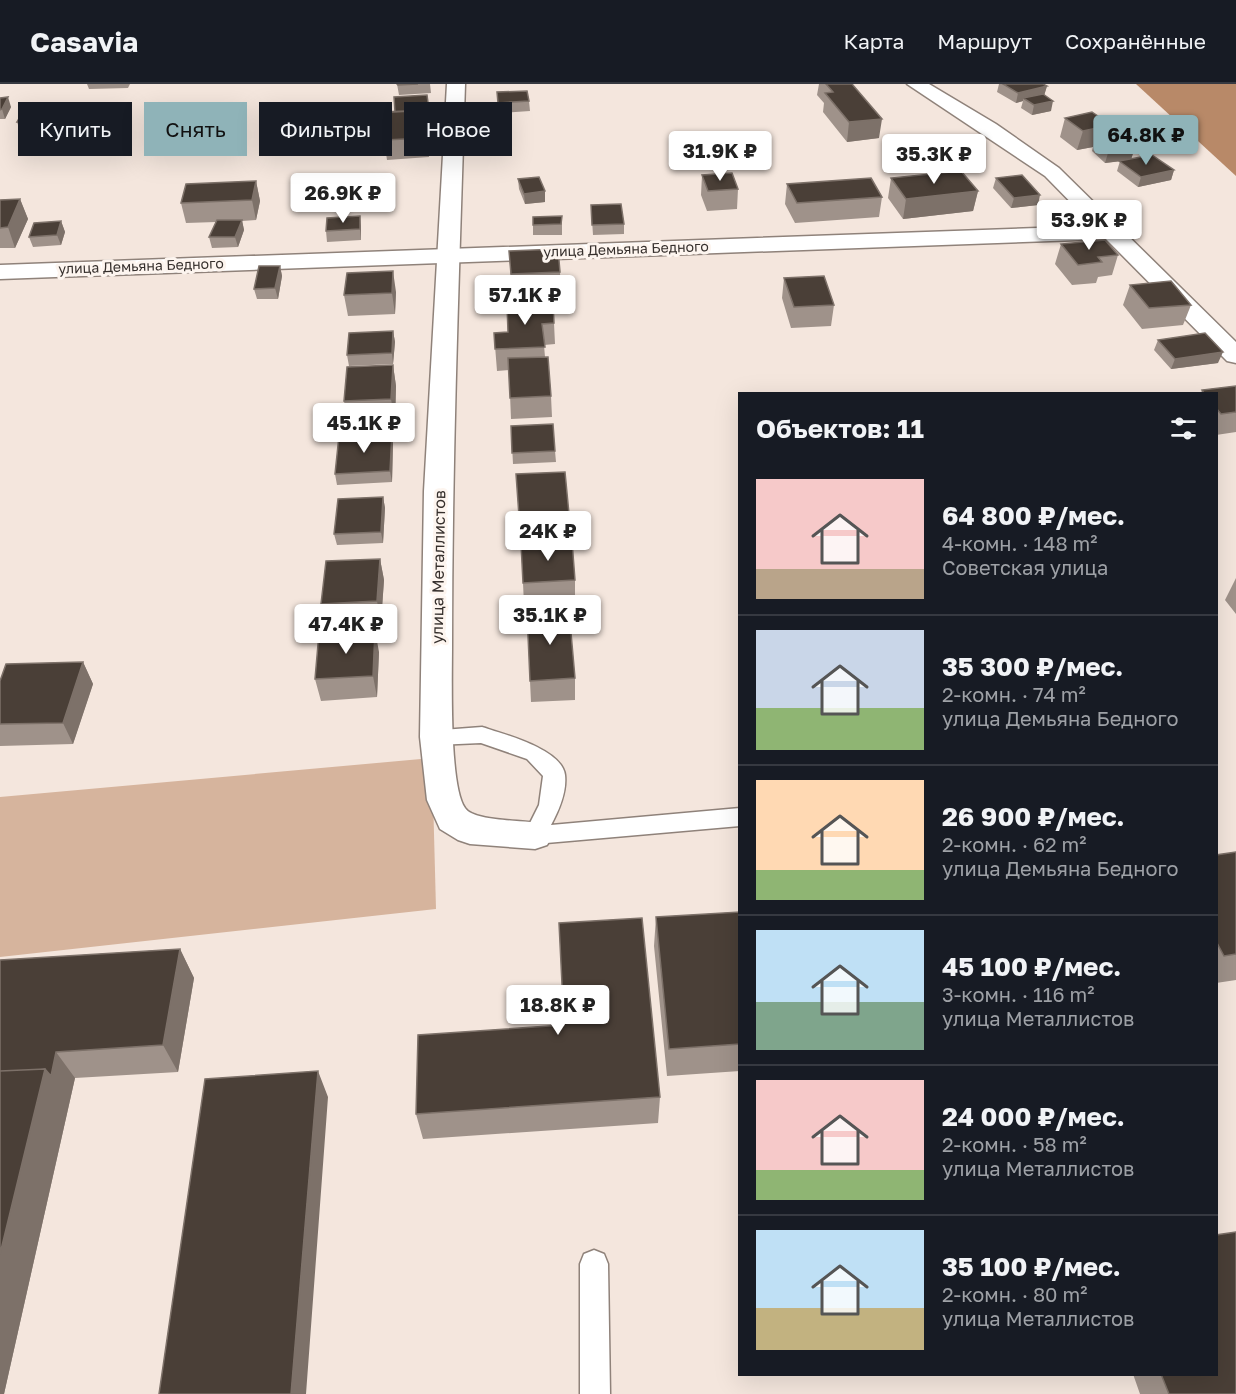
<!DOCTYPE html>
<html lang="ru">
<meta charset="utf-8">
<style>
body{margin:0;font-family:"Golos Text",sans-serif;background:#20242c;color:#f1f3f6;height:100vh;display:flex;flex-direction:column;font-size:22px;white-space:nowrap}
*{box-sizing:border-box;margin:0}
p{font-size:20px;color:#9ea1a6}
.icon{flex:none;width:33px;height:33px;fill:none;stroke:currentColor;stroke-width:2;stroke-linecap:round;stroke-linejoin:round}
.map{position:relative;flex:1;overflow:hidden}
.sheet{position:absolute;left:738px;top:308px;width:480px;height:984px;display:flex;flex-direction:column;background:#171b24;border-radius:0px;box-shadow:0 6px 24px #0002}
.sheet>*{flex:none}
.guide{position:absolute;left:18px;top:18px;width:570px;height:54px;display:flex;gap:12px}
.price{position:absolute;translate:-50% -51px;padding:0 14px;border-radius:6px;background:#fff;color:#222;font-size:20px;line-height:39px;filter:drop-shadow(0 2px 3px #0008)}
.price::after{content:'';position:absolute;left:50%;top:36px;width:18px;height:14px;margin-left:-9px;background:inherit;clip-path:polygon(0 0,100% 0,50% 100%)}
.price.selected{background:#8fb3b8;color:#111}
ul{padding:0;list-style:none}
li{display:flex;align-items:center;gap:18px;height:150px;padding:0 18px}
li+li{border-top:2px solid #363941}
li span{display:grid;place-items:center;flex:none;width:168px;height:120px;border-radius:0px;color:#555}
li>.icon{margin-inline-start:auto}
span .icon{width:72px;height:72px;fill:#fffc;stroke-width:1}
li b{font-size:26px}
h2{display:flex;justify-content:space-between;align-items:center;height:72px;padding:0 18px;font-size:26px}
.pill{padding:0 21px;border-radius:0px;background:#171b24;box-shadow:0 6px 24px #0002;font-size:21px;line-height:54px}
.pill.selected{background:#8fb3b8;color:#111}
header{display:flex;align-items:center;gap:36px;box-sizing:border-box;height:84px;padding:0 30px;background:#171b24;border-bottom:2px solid #363941}
header strong{font-size:28px}
nav{display:flex;gap:33px;margin-inline-start:auto;font-size:21px}
.map>svg:first-child{display:block}
</style>
<header>
<strong>Casavia</strong>
<nav><a>Карта</a><a>Маршрут</a><a>Сохранённые</a></nav>
</header>
<div class="map">
<svg width="1236" height="1310" viewBox="0 0 1236 1310">
<rect width="100%" height="100%" fill="#f4e6dd"/>
<path fill="#d6b49d" d="M 432,674 L 436,825 L 0,873 L 0,713 Z"/>
<path fill="#b88968" d="M 1136,0 L 1236,0 L 1236,92 Z"/>
<g fill="none" stroke-linecap="round" stroke-linejoin="round">
<defs>
<path id="lane" d="M 482,643 C 503,650 562,665 565,691 C 567,708 559,726 551,741 L 740,724 L 740,742 L 535,760 L 527,757 L 524,751 L 539,721 L 543,692 L 527,675 L 481,659 L 436,661 L 429,659 L 426,653 L 429,647 Z
M 594,1166 L 604,1170 L 608,1180 L 610,1310 L 580,1310 L 580,1180 L 584,1170 Z"/>
<path id="street" d="M 447,0 L 465,0 C 459,188 452,375 452,562 C 452,594 449,702 465,724 C 475,739 529,735 547,741 L 553,751 L 547,761 L 535,765 L 470,760 L 458,756 L 440,745 L 427,716 L 420,653 L 424,407 Z"/>
<path id="secondary" d="M 907,0 L 929,0 L 996,40 L 1059,84 L 1236,258 L 1236,279 L 1227,277 L 1106,155 L 0,195 L 0,181 L 1094,142 L 1045,92 Z"/>
</defs>
<use href="#lane" stroke="#8f827a" stroke-width="3"/>
<use href="#street" stroke="#8f827a" stroke-width="3"/>
<use href="#secondary" stroke="#8f827a" stroke-width="3"/>
<use href="#lane" fill="#fff" fill-rule="evenodd"/>
<use href="#street" fill="#fff" fill-rule="evenodd"/>
<use href="#secondary" fill="#fff" fill-rule="evenodd"/>
</g>
<path fill="#9f928a" d="M 87,0 L 130,0 L 128,4 L 89,5 Z
M 397,0 L 430,0 L 431,9 L 399,11 Z
M 819,0 L 852,0 L 879,54 L 847,58 L 823,28 L 824,19 L 817,11 Z
M 999,0 L 1043,0 L 1047,2 L 1044,11 L 1051,27 L 1032,31 L 1021,24 L 1023,17 L 1016,19 L 997,8 Z
M 497,8 L 529,17 L 530,27 L 499,29 Z
M 427,11 L 430,36 L 427,36 L 429,73 L 387,76 L 384,56 L 395,28 Z
M 0,14 L 11,23 L 5,35 L 0,35 Z
M 65,20 L 71,39 L 63,57 L 24,58 L 17,38 Z
M 1065,34 L 1107,56 L 1134,66 L 1131,75 L 1174,86 L 1171,96 L 1138,103 L 1117,87 L 1120,77 L 1105,79 L 1092,67 L 1093,63 L 1077,66 L 1060,53 Z
M 702,91 L 738,105 L 737,125 L 707,127 L 701,111 Z
M 891,94 L 978,107 L 973,127 L 903,135 L 888,114 Z
M 996,94 L 1038,121 L 1011,124 L 993,104 Z
M 518,95 L 545,107 L 545,118 L 525,120 L 519,105 Z
M 256,97 L 260,117 L 256,136 L 242,137 L 244,146 L 238,163 L 212,164 L 209,153 L 216,138 L 186,139 L 181,119 Z
M 787,100 L 882,113 L 879,133 L 795,139 L 785,120 Z
M 20,115 L 28,135 L 15,164 L 0,164 L 0,116 Z
M 591,121 L 624,140 L 624,150 L 593,151 Z
M 562,132 L 562,151 L 533,151 L 533,141 Z
M 61,137 L 65,148 L 61,161 L 33,163 L 29,153 Z
M 361,142 L 361,156 L 327,158 L 326,147 Z
M 1061,160 L 1118,171 L 1112,191 L 1098,193 L 1096,199 L 1072,201 L 1055,180 Z
M 509,167 L 560,188 L 561,208 L 512,211 Z
M 280,182 L 282,192 L 278,215 L 257,215 L 254,205 Z
M 784,194 L 834,221 L 831,242 L 791,244 L 782,214 Z
M 1130,201 L 1191,221 L 1183,241 L 1142,245 L 1123,221 Z
M 396,208 L 395,230 L 348,232 L 344,211 Z
M 507,221 L 554,239 L 555,260 L 544,261 L 545,273 L 551,312 L 552,333 L 511,335 L 509,286 L 497,287 L 494,249 L 508,248 Z
M 393,247 L 395,258 L 393,280 L 349,282 L 347,271 Z
M 1158,256 L 1218,279 L 1171,285 L 1154,266 Z
M 393,281 L 396,302 L 395,337 L 348,339 L 344,317 Z
M 1236,302 L 1236,348 L 1216,351 L 1216,309 L 1201,309 L 1202,306 Z
M 511,342 L 555,367 L 556,378 L 513,380 Z
M 393,360 L 392,398 L 337,401 L 335,390 Z
M 383,413 L 385,424 L 383,459 L 337,461 L 334,450 Z
M 569,430 L 569,451 L 520,454 L 519,432 Z
M 380,475 L 384,496 L 381,538 L 327,542 L 321,520 Z
M 1236,494 L 1236,530 L 1225,516 Z
M 575,496 L 575,518 L 524,521 L 523,499 Z
M 379,568 L 377,613 L 321,617 L 315,595 Z
M 83,578 L 93,600 L 73,660 L 0,662 L 0,597 Z
M 575,594 L 575,616 L 531,618 L 530,597 Z
M 1236,768 L 1236,896 L 1216,899 L 1216,771 Z
M 740,828 L 740,987 L 667,992 L 654,862 L 656,833 Z
M 180,865 L 194,894 L 178,988 L 75,994 L 4,1310 L 0,876 Z
M 660,1013 L 658,1039 L 423,1055 L 416,1030 Z
M 1133,1290 L 1216,1290 L 1236,1310 L 1140,1310 Z"/>
<path fill="#7d7169" d="M 1047,2 L 1044,12 L 1023,14 L 1023,17 L 1016,19 L 1018,9 Z
M 8,13 L 11,23 L 5,35 L 2,25 Z
M 1053,17 L 1051,27 L 1032,31 L 1034,21 Z
M 65,20 L 71,39 L 63,57 L 56,37 Z
M 426,26 L 428,45 L 429,73 L 427,54 Z
M 882,35 L 879,54 L 847,58 L 849,38 Z
M 1111,41 L 1106,60 L 1095,58 L 1093,63 L 1077,66 L 1083,47 Z
M 1134,66 L 1131,76 L 1105,79 L 1108,69 Z
M 1174,86 L 1171,96 L 1138,103 L 1141,93 Z
M 256,97 L 260,117 L 256,136 L 252,116 Z
M 545,107 L 545,118 L 525,120 L 524,110 Z
M 978,107 L 973,127 L 903,135 L 906,115 Z
M 1040,111 L 1038,121 L 1011,124 L 1014,114 Z
M 20,115 L 28,135 L 15,164 L 8,143 Z
M 360,132 L 361,142 L 361,156 L 360,145 Z
M 242,136 L 244,146 L 238,163 L 235,153 Z
M 61,137 L 65,148 L 61,161 L 57,151 Z
M 280,182 L 282,192 L 278,215 L 275,204 Z
M 393,187 L 396,208 L 395,230 L 392,209 Z
M 393,247 L 395,258 L 393,280 L 392,269 Z
M 1223,268 L 1218,279 L 1171,285 L 1175,275 Z
M 393,281 L 396,302 L 395,337 L 391,315 Z
M 392,349 L 393,360 L 392,398 L 390,387 Z
M 383,413 L 385,424 L 383,459 L 381,448 Z
M 380,475 L 384,496 L 381,538 L 377,517 Z
M 375,546 L 379,568 L 377,613 L 373,592 Z
M 83,578 L 93,600 L 73,660 L 63,639 Z
M 180,865 L 194,894 L 178,988 L 163,961 Z
M 56,968 L 75,994 L 4,1310 L 0,1310 L 0,1170 L 45,985 Z
M 318,987 L 328,1013 L 306,1310 L 291,1310 Z"/>
<path fill="#4a3f37" stroke="#7d7169" stroke-width="1.5" d="M 397,0 L 418,0 L 398,1 Z
M 826,0 L 852,0 L 882,35 L 849,38 L 825,9 L 833,8 Z
M 1003,0 L 1043,0 L 1047,2 L 1018,9 Z
M 527,7 L 529,17 L 498,19 L 497,8 Z
M 1043,10 L 1053,17 L 1034,21 L 1023,14 Z
M 427,11 L 429,26 L 395,28 L 394,13 Z
M 8,13 L 2,25 L 0,26 L 0,14 Z
M 65,20 L 56,37 L 17,38 L 27,21 Z
M 426,26 L 427,54 L 384,56 L 384,28 Z
M 1092,28 L 1111,41 L 1083,47 L 1065,34 Z
M 1121,54 L 1134,66 L 1108,69 L 1095,58 Z
M 1152,71 L 1174,86 L 1141,93 L 1119,77 Z
M 961,87 L 978,107 L 906,115 L 891,94 Z
M 732,89 L 738,105 L 708,107 L 702,91 Z
M 1022,91 L 1040,111 L 1014,114 L 996,94 Z
M 539,93 L 545,107 L 524,110 L 518,95 Z
M 871,94 L 882,113 L 797,119 L 787,100 Z
M 256,97 L 252,116 L 181,119 L 186,100 Z
M 20,115 L 8,143 L 0,144 L 0,116 Z
M 621,120 L 624,140 L 592,141 L 591,121 Z
M 360,132 L 360,145 L 326,147 L 327,134 Z
M 562,132 L 561,140 L 533,141 L 533,133 Z
M 217,136 L 242,136 L 235,153 L 209,153 Z
M 61,137 L 57,151 L 29,153 L 34,139 Z
M 1105,156 L 1118,171 L 1098,173 L 1102,178 L 1078,181 L 1061,160 Z
M 558,165 L 560,188 L 511,190 L 509,167 Z
M 259,182 L 280,182 L 275,204 L 254,205 Z
M 393,187 L 392,209 L 344,211 L 347,189 Z
M 824,192 L 834,221 L 794,223 L 784,194 Z
M 1171,197 L 1191,221 L 1149,224 L 1130,201 Z
M 553,219 L 554,239 L 542,240 L 545,263 L 495,265 L 494,249 L 508,248 L 507,221 Z
M 393,247 L 392,269 L 347,271 L 349,249 Z
M 1205,249 L 1223,268 L 1175,275 L 1158,256 Z
M 548,273 L 551,312 L 510,314 L 508,274 Z
M 393,281 L 391,315 L 344,317 L 347,283 Z
M 1236,302 L 1236,328 L 1221,330 L 1216,324 L 1216,309 L 1204,309 L 1202,306 Z
M 553,340 L 555,367 L 512,369 L 511,342 Z
M 392,349 L 390,387 L 335,390 L 339,352 Z
M 565,388 L 569,430 L 519,432 L 516,390 Z
M 383,413 L 381,448 L 334,450 L 338,415 Z
M 572,457 L 575,496 L 523,499 L 521,460 Z
M 380,475 L 377,517 L 321,520 L 326,477 Z
M 569,526 L 575,594 L 530,597 L 527,528 Z
M 375,546 L 373,592 L 315,595 L 319,549 Z
M 83,578 L 63,639 L 0,640 L 0,597 L 6,580 Z
M 1236,768 L 1236,870 L 1224,872 L 1216,857 L 1216,771 Z
M 740,828 L 740,960 L 669,965 L 656,833 Z
M 642,834 L 660,1013 L 416,1030 L 418,951 L 564,941 L 559,839 Z
M 180,865 L 163,961 L 56,968 L 51,992 L 45,985 L 0,987 L 0,876 Z
M 45,985 L 0,1170 L 0,987 Z
M 318,987 L 291,1310 L 159,1310 L 205,995 Z
M 1236,1148 L 1236,1310 L 1169,1310 L 1161,1290 L 1216,1290 L 1216,1151 Z"/>
<g text-anchor="middle" stroke-width="6" stroke-linejoin="round" paint-order="stroke">
<g font-size="14" fill="#36302d" stroke="#fdf5ef">
<text transform="translate(626 165) rotate(-2)" y="5">улица Демьяна Бедного</text>
<text transform="translate(141 182) rotate(-2)" y="5">улица Демьяна Бедного</text>
</g>
<g font-size="16" fill="#36302d" stroke="#fdf5ef">
<text transform="translate(438 483) rotate(-89)" y="6">улица Металлистов</text>
</g>
</g>
</svg>
<b class="price selected" style="left:1146px;top:82px">64.8K ₽</b>
<b class="price" style="left:720px;top:98px">31.9K ₽</b>
<b class="price" style="left:934px;top:101px">35.3K ₽</b>
<b class="price" style="left:343px;top:140px">26.9K ₽</b>
<b class="price" style="left:1089px;top:167px">53.9K ₽</b>
<b class="price" style="left:525px;top:242px">57.1K ₽</b>
<b class="price" style="left:364px;top:370px">45.1K ₽</b>
<b class="price" style="left:548px;top:478px">24K ₽</b>
<b class="price" style="left:550px;top:562px">35.1K ₽</b>
<b class="price" style="left:346px;top:571px">47.4K ₽</b>
<b class="price" style="left:558px;top:952px">18.8K ₽</b>
<div class="guide">
<a class="pill">Купить</a>
<a class="pill selected">Снять</a>
<a class="pill">Фильтры</a>
<a class="pill">Новое</a>
</div>
<section class="sheet">
<h2>Объектов: 11<svg class="icon" aria-label="filters" viewBox="0 0 24 24"><path d="M4 7h16M4 17h16"/><circle cx="9" cy="7" r="2"/><circle cx="15" cy="17" r="2"/></svg></h2>
<ul>
<li><span style="background:linear-gradient(#f6c9c9 75%,#b9a48a 0)"><svg class="icon" aria-label="home" viewBox="0 0 24 24"><path d="M3 11l9-7 9 7M6 9v11h12V9"/></svg></span><div><b>64 800 ₽/мес.</b><p>4-комн. · 148 m²</p><p>Советская улица</p></div></li>
<li><span style="background:linear-gradient(#c9d6e8 65%,#8fb573 0)"><svg class="icon" aria-label="home" viewBox="0 0 24 24"><path d="M3 11l9-7 9 7M6 9v11h12V9"/></svg></span><div><b>35 300 ₽/мес.</b><p>2-комн. · 74 m²</p><p>улица Демьяна Бедного</p></div></li>
<li><span style="background:linear-gradient(#ffd9b3 75%,#8fb573 0)"><svg class="icon" aria-label="home" viewBox="0 0 24 24"><path d="M3 11l9-7 9 7M6 9v11h12V9"/></svg></span><div><b>26 900 ₽/мес.</b><p>2-комн. · 62 m²</p><p>улица Демьяна Бедного</p></div></li>
<li><span style="background:linear-gradient(#bfe0f5 60%,#7fa58c 0)"><svg class="icon" aria-label="home" viewBox="0 0 24 24"><path d="M3 11l9-7 9 7M6 9v11h12V9"/></svg></span><div><b>45 100 ₽/мес.</b><p>3-комн. · 116 m²</p><p>улица Металлистов</p></div></li>
<li><span style="background:linear-gradient(#f6c9c9 75%,#8fb573 0)"><svg class="icon" aria-label="home" viewBox="0 0 24 24"><path d="M3 11l9-7 9 7M6 9v11h12V9"/></svg></span><div><b>24 000 ₽/мес.</b><p>2-комн. · 58 m²</p><p>улица Металлистов</p></div></li>
<li><span style="background:linear-gradient(#bfe0f5 65%,#c2b280 0)"><svg class="icon" aria-label="home" viewBox="0 0 24 24"><path d="M3 11l9-7 9 7M6 9v11h12V9"/></svg></span><div><b>35 100 ₽/мес.</b><p>2-комн. · 80 m²</p><p>улица Металлистов</p></div></li>
</ul>
</section>
</div>
